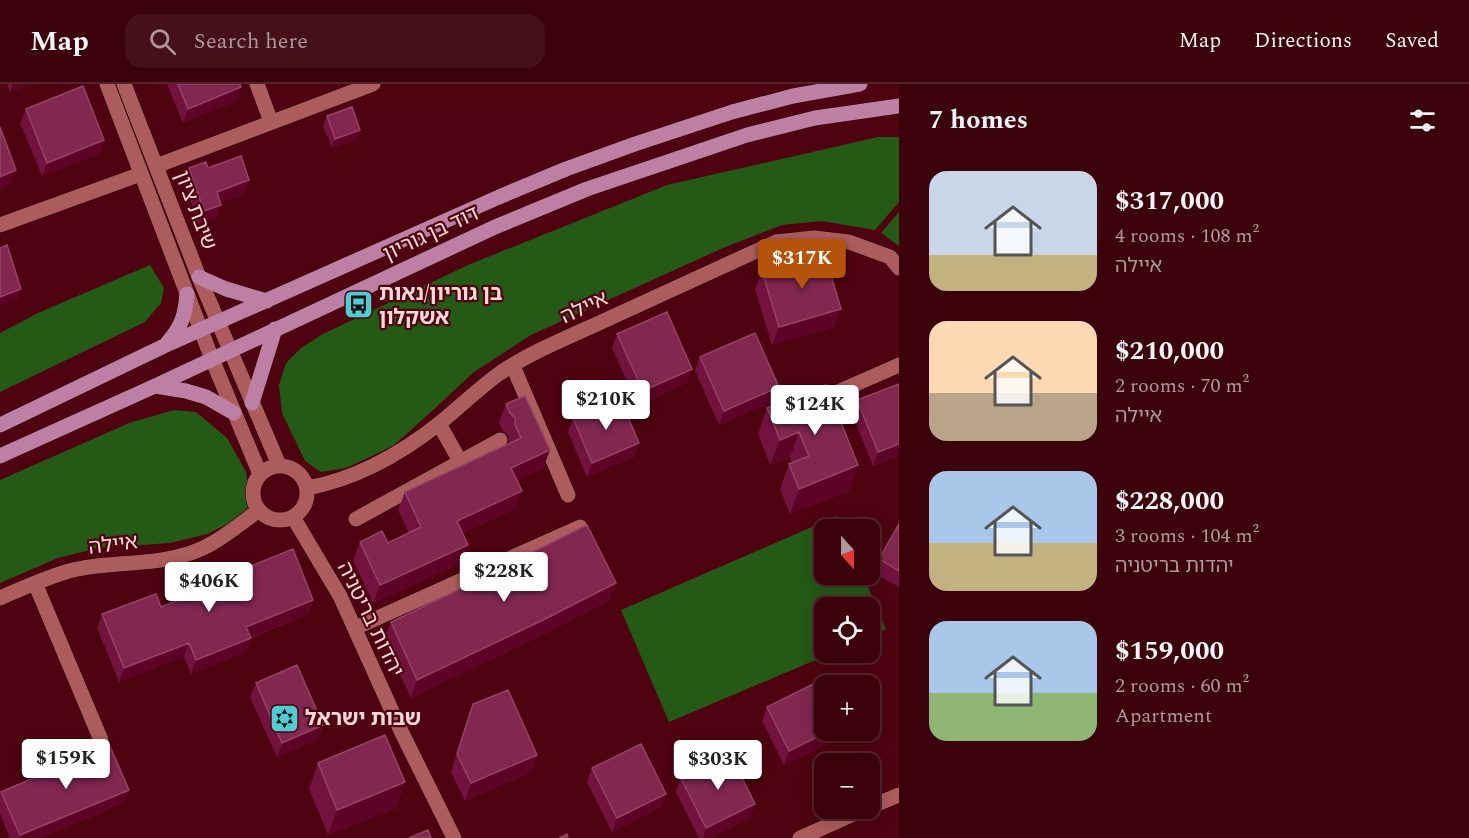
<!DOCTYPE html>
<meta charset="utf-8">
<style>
body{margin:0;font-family:Spectral,"Noto Sans Hebrew",serif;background:#46101a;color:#f1f3f6;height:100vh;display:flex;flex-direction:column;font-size:22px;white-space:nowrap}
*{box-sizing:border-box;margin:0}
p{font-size:20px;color:#ac979d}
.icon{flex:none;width:33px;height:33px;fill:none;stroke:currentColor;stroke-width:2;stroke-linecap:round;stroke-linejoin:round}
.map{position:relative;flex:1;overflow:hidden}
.details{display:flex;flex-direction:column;background:#3b020c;width:570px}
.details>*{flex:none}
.needle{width:39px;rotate:159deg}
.tools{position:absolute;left:814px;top:435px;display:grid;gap:12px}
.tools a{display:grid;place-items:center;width:66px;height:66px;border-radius:12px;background:#3b020c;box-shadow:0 3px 15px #0003,0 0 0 2px #54242d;font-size:30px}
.price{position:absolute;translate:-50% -51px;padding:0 14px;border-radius:6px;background:#fff;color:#222;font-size:20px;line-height:39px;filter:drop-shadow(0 2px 3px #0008)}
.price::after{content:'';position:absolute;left:50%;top:36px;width:18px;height:14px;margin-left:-9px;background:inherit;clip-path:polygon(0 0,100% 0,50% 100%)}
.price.current{background:#b45309;color:#fff}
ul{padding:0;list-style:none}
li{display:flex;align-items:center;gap:18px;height:150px;padding:0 30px}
li span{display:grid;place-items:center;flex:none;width:168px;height:120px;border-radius:18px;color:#555}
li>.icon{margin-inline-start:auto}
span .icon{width:72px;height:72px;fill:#fffc;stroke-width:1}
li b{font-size:26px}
h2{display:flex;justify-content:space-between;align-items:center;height:72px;padding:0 30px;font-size:26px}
header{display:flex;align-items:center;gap:36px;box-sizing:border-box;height:84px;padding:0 30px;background:#3b020c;border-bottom:2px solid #54242d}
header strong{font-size:28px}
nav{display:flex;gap:33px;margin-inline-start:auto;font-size:21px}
.search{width:420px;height:54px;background:#46101a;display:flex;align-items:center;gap:15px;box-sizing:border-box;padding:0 21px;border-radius:18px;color:#ac979d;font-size:22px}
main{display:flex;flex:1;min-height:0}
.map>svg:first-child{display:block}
</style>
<header>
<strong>Map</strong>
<div class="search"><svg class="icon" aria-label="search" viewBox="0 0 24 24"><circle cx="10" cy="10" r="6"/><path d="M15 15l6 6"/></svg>Search here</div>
<nav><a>Map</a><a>Directions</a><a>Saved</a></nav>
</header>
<main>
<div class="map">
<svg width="899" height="754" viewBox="0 0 899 754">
<rect width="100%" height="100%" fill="#4f0310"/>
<path fill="#245916" d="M 878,53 L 899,53 L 899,118 L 875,146 L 822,137 L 782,141 L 723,164 L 531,251 L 474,288 L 431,328 L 393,362 L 346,384 L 321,388 L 305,377 L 282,329 L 279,301 L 286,279 L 301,264 L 323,250 L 468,181 L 667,101 Z
M 899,128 L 899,162 L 881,149 Z
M 150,181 L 164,204 L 161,219 L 145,238 L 0,308 L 0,249 L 38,229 Z
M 174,326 L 196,328 L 227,354 L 246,388 L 251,420 L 234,437 L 207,450 L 170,459 L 98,464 L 58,474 L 0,499 L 0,396 L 129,339 Z
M 837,432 L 843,445 L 825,446 L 825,490 L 863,491 L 886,545 L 870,552 L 870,524 L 825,524 L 825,568 L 832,569 L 669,638 L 621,526 Z"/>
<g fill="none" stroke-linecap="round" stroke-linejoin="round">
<defs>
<path id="minor" d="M 107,0 L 212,275 L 260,390
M 124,0 L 199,193 L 279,381
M 257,0 L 271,38
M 156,82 L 373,0
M 0,141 L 141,90
M 513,282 L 568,411
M 826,313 L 899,281
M 439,340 L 460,377
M253 409a27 27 0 1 1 54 0a27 27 0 1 1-54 0Z
M 307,404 C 357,395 401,370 441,338 C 461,322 479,304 500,289 C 534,266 574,251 610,234 C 666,208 721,183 776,158 L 814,154 L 849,158 L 890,173 L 899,184
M 293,433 L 340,512 L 401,647 L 454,754
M 356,435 L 500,356
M 35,499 L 101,656
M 0,514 C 23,504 45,494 69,487 C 106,477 147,482 184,471 C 212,464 236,443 259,426
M 355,544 L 580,443
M 870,723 L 899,711
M 800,754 L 867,724"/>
<path id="major" d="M 199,193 L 226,205 L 267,217
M 168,258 C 182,242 185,231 187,210
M 155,302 L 186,307 L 206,313 L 234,329
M 252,319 L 275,245
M 0,341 L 164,262 L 499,113 L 566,85 L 635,60 L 732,28 L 793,12 L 860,0
M 0,372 L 155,302 L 495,143 L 587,105 L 747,51 L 815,34 L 899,22"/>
</defs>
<use href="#minor" stroke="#260205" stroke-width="16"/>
<use href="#major" stroke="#260205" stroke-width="16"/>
<use href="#minor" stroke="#ad5c5d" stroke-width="15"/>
<use href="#major" stroke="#bd7fa3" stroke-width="15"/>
</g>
<path fill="#72123f" d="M 7,0 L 31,0 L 10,8 Z
M 167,0 L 240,0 L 236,17 L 183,39 Z
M 26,25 L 104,56 L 99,70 L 42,92 L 20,39 Z
M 327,32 L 357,55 L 332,64 L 323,42 Z
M 189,84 L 208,84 L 249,96 L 244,110 L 220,118 L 221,121 L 216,135 L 199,141 L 184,98 Z
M 762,187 L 834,243 L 772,261 L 755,205 Z
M 617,250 L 692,285 L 687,299 L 638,321 L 612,264 Z
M 700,273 L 779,303 L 774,317 L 719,341 L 695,287 Z
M 857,316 L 899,372 L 873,382 L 852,330 Z
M 506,320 L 550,366 L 543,384 L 517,396 L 515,425 L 463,449 L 461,479 L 373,519 L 353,476 L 360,458 L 388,459 L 409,449 L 398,426 L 405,408 L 509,360 L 509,352 L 503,347 L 499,338 Z
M 767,324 L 858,381 L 849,407 L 790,430 L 780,405 L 789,380 L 792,379 L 790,373 L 770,381 L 758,350 Z
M 573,334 L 639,359 L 634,373 L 587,393 L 568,348 Z
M 899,440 L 899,503 L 874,489 L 879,475 Z
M 525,472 L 616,499 L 609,517 L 536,554 L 411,614 L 384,556 L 391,538 L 524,475 Z
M 241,486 L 313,516 L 308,530 L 251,554 L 246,568 L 191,590 L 184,572 L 119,598 L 97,544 L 102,530 L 161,523 L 240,491 Z
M 256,599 L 323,641 L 318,655 L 277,673 L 250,613 Z
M 473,620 L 537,671 L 530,689 L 465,717 L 451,688 Z
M 767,623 L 832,658 L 784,681 L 762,637 Z
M 318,679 L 405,698 L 396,724 L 328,751 L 309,705 Z
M 54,683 L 124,719 L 41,754 L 10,754 L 0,730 L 0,712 L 1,708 L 53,685 Z
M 592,684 L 666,710 L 661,723 L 612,748 L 587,698 Z
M 681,694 L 755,720 L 750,734 L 710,754 L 699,754 L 676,708 Z"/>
<path fill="#5d0326" d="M 13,0 L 31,0 L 10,8 Z
M 241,3 L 236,17 L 183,39 L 188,25 Z
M 360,46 L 357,55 L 332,64 L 335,55 Z
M 104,56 L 99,70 L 42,92 L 47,79 Z
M 16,86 L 11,100 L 0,105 L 0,93 Z
M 249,96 L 244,110 L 211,122 L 217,108 Z
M 221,121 L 216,135 L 199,141 L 204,127 Z
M 21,205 L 18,215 L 0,221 L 0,213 Z
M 841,225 L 834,243 L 772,261 L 779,243 Z
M 692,285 L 687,299 L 638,321 L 643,307 Z
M 779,303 L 774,317 L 719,341 L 724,327 Z
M 799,348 L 790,373 L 770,381 L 780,356 Z
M 639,359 L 634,373 L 587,393 L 592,379 Z
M 899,360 L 899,372 L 873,382 L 878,368 Z
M 550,366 L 543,384 L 505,402 L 511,384 Z
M 858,381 L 849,407 L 790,430 L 799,405 Z
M 522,407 L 515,425 L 450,455 L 457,437 Z
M 468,461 L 461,479 L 373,519 L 380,501 Z
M 616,499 L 609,517 L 536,554 L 411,614 L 417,596 Z
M 313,516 L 308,530 L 241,557 L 246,543 Z
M 251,554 L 246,568 L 191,590 L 196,576 Z
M 189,559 L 184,572 L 119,598 L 124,584 Z
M 323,641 L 318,655 L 277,673 L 282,659 Z
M 831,646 L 836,646 L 832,658 L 784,681 L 789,667 Z
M 537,671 L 530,689 L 465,717 L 471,699 Z
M 405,698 L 396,724 L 328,751 L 337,726 Z
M 129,706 L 124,719 L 41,754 L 19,754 L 20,751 Z
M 666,710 L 661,723 L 612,748 L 617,734 Z
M 755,720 L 750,734 L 710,754 L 703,754 L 706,744 Z"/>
<path fill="#812750" stroke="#954365" stroke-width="1.5" d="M 178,0 L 240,0 L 241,3 L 188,25 Z
M 83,2 L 104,56 L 47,79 L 26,25 Z
M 352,23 L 360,46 L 335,55 L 327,32 Z
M 0,43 L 16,86 L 0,93 Z
M 241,72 L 249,96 L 217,108 L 221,121 L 204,127 L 189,84 L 206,78 L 208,84 Z
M 7,161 L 21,205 L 0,213 L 0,164 Z
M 824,168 L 841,225 L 779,243 L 762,187 Z
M 667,228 L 692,285 L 643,307 L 617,250 Z
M 755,249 L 779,303 L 724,327 L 700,273 Z
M 899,300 L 899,360 L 878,368 L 857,316 Z
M 826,301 L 858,381 L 799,405 L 789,380 L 809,372 L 799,348 L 780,356 L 767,324 Z
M 525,312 L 550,366 L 511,384 L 522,407 L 457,437 L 468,461 L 380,501 L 360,458 L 382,447 L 388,459 L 421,443 L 405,408 L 521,354 L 515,341 L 515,334 L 510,329 L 506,320 Z
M 620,314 L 639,359 L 592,379 L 573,334 Z
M 899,440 L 899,487 L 879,475 Z
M 587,441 L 616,499 L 543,536 L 417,596 L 391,538 L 525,474 L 525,472 Z
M 293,465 L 313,516 L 246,543 L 251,554 L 196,576 L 189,559 L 124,584 L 102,530 L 156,510 L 161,523 L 243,490 L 241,486 Z
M 297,581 L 323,641 L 282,659 L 256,599 Z
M 815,599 L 825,620 L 825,646 L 831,646 L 789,667 L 767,623 Z
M 508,606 L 537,671 L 471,699 L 457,670 L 473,620 Z
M 385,651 L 405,698 L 337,726 L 318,679 Z
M 109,660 L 129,706 L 20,751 L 1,708 L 55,685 L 54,683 Z
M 641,660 L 666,710 L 617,734 L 592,684 Z
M 730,670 L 755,720 L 706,744 L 681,694 Z
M 428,746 L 431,754 L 409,754 Z
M 567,750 L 568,754 L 559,754 Z"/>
<defs>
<symbol id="bus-square" viewBox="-11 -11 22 22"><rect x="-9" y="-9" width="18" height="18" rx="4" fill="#51ccd2" stroke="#4f0310"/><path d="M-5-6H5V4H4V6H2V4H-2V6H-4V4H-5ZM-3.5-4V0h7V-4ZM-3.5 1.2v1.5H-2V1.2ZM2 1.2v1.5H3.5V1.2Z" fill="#111"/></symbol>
<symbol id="synagogue-square" viewBox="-11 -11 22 22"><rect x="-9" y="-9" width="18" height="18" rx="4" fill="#51ccd2" stroke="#4f0310"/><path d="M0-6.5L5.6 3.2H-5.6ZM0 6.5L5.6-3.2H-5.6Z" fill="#111"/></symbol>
</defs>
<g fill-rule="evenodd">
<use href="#bus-square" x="342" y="204" width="33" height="33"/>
<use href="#synagogue-square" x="268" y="618" width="33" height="33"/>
</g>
<g text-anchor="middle" stroke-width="4.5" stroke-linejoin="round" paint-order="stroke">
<g font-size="21" fill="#ffd9d8" stroke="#4f0310">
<text transform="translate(196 126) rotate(69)" y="7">שיבת ציון</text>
<text transform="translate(431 149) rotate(-25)" y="7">דוד בן גוריון</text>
<text transform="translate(584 223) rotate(-25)" y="7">איילה</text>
<text transform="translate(113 460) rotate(-7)" y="7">איילה</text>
<text transform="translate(371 535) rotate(64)" y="7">יהדות בריטניה</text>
</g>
<g font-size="21" font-weight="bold" fill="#ffd9d8" stroke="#4f0310" text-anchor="start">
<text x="379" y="216">בן גוריון/נאות<tspan x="379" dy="24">אשקלון</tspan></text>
<text x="305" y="641">שבות ישראל</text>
</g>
</g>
</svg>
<div class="tools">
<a><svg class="needle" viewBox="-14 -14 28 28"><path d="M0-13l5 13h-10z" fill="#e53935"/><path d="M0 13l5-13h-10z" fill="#ac979d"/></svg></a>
<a><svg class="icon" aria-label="locate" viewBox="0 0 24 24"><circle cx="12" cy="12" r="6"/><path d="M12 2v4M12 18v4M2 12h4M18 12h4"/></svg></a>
<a>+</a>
<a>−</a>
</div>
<b class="price current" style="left:802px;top:206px">$317K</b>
<b class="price" style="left:606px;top:347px">$210K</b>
<b class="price" style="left:815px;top:352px">$124K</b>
<b class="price" style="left:504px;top:519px">$228K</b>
<b class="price" style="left:209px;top:529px">$406K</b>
<b class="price" style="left:66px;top:706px">$159K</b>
<b class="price" style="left:718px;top:707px">$303K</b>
</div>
<section class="details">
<h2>7 homes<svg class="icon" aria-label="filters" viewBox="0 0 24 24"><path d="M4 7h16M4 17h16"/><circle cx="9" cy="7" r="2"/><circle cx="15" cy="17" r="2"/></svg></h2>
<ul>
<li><span style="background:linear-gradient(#c9d6e8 70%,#c2b280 0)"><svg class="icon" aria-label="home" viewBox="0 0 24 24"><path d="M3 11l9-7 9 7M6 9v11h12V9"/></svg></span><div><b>$317,000</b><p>4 rooms · 108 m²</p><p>איילה</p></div></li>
<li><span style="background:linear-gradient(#ffd9b3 60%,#b9a48a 0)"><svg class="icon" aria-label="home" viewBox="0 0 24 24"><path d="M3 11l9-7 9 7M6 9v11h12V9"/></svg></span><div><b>$210,000</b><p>2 rooms · 70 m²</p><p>איילה</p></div></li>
<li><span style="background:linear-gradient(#a9c7e8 60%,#c2b280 0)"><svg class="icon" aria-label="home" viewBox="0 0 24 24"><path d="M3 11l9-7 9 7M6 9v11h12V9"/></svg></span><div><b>$228,000</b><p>3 rooms · 104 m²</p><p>יהדות בריטניה</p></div></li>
<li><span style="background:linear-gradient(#a9c7e8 60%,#8fb573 0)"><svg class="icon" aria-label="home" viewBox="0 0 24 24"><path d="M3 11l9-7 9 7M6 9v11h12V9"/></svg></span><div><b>$159,000</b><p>2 rooms · 60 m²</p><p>Apartment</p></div></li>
</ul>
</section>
</main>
